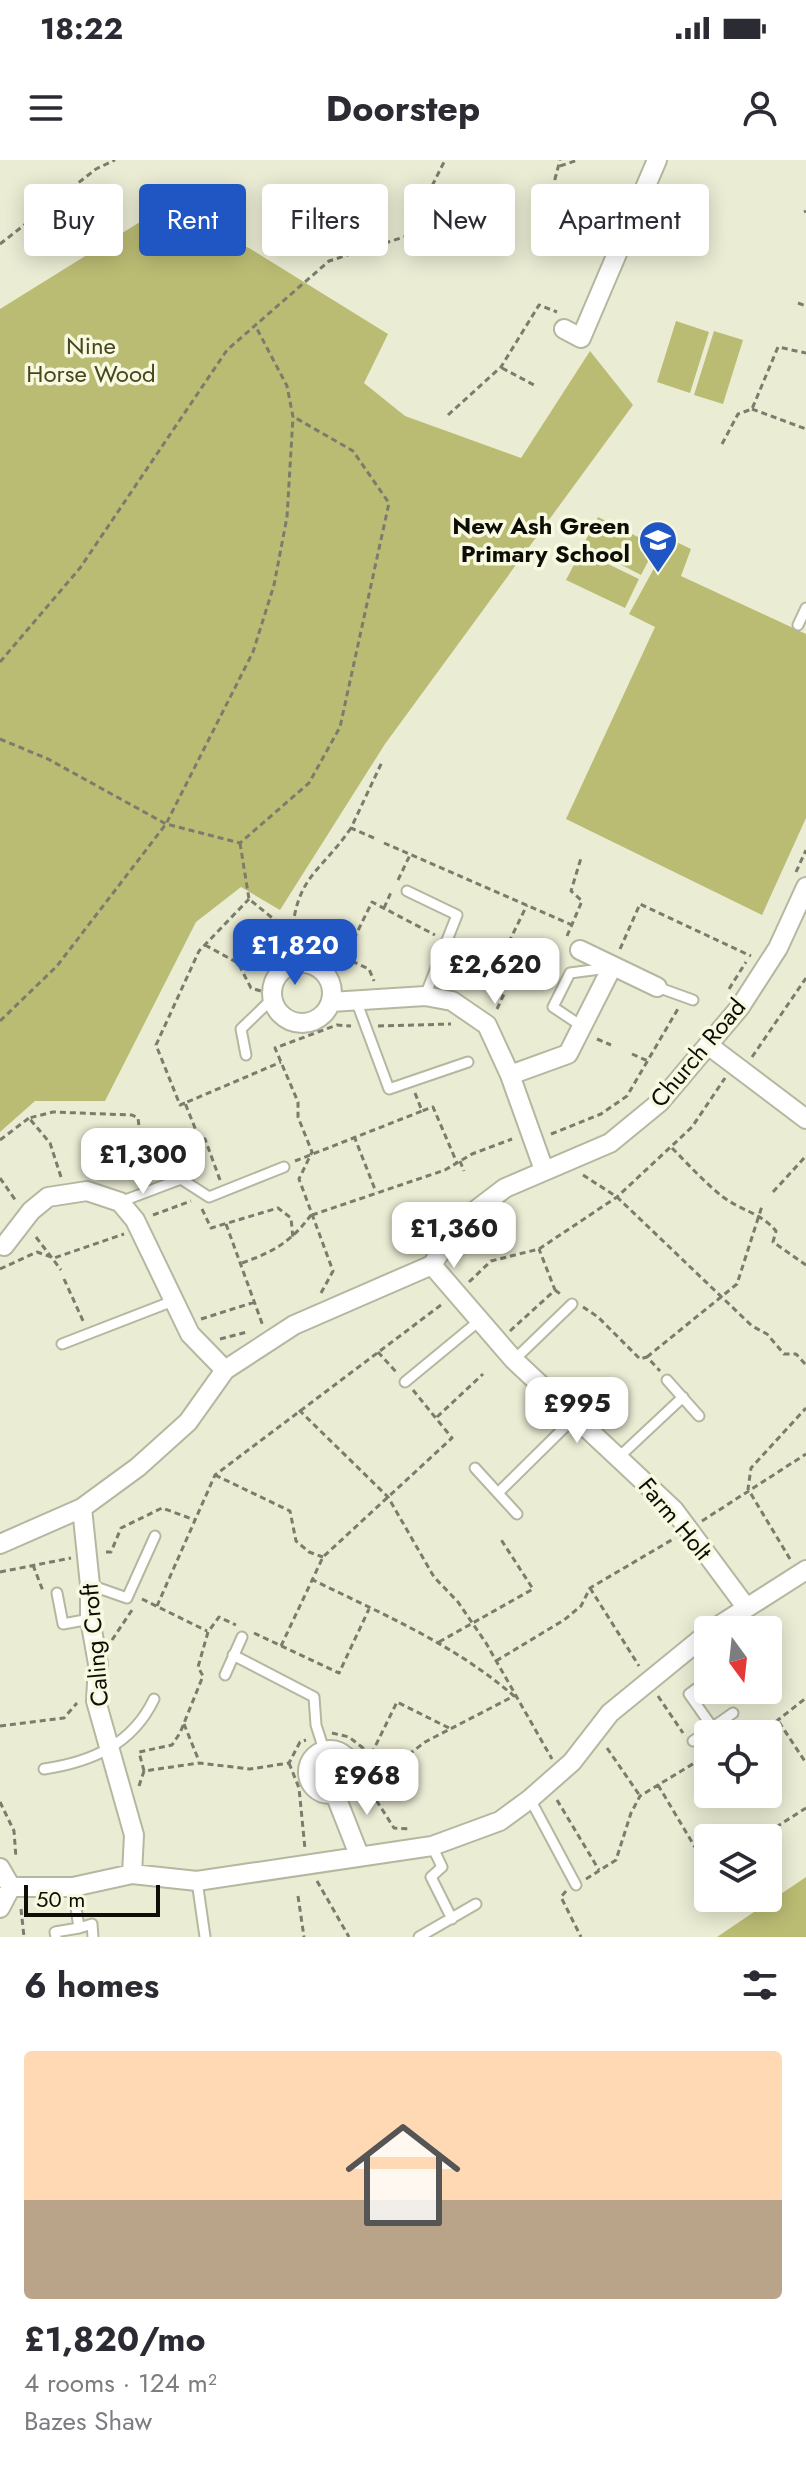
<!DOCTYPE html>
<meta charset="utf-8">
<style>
body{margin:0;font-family:Jost,sans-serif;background:#f7f7f7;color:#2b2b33;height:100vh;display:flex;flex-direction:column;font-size:30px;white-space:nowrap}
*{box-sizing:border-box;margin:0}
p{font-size:26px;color:#7c7c81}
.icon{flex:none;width:44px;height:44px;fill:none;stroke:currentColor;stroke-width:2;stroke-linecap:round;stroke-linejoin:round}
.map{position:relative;height:1777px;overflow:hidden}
.drawer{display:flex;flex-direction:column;background:#fff;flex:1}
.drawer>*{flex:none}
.guide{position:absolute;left:24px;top:24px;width:758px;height:72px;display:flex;gap:16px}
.needle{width:52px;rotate:165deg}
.tools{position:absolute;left:694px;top:1456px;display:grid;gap:16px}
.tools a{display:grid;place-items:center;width:88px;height:88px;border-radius:8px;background:#fff;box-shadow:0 4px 20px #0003;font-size:40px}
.scale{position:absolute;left:24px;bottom:20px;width:136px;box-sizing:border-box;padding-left:8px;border:4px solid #0e0e06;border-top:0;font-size:22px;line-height:28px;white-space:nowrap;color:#0e0e06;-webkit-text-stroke:6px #f8f9e1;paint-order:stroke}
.price{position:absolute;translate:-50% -68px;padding:0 18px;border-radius:16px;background:#fff;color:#222;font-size:26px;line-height:52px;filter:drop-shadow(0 2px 4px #0008)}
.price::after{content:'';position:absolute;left:50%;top:48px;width:24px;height:18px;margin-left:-12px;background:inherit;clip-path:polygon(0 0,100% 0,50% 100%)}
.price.active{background:#1f56c3;color:#fff}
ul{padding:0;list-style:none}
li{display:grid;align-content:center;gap:16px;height:424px;padding:0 24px}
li+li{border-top:2px solid #e1e1e2}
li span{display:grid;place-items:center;height:248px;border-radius:8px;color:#555}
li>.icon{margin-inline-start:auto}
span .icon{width:144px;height:144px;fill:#fffc;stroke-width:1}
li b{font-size:34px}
h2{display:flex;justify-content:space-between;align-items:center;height:96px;padding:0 24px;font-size:34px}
.tag{padding:0 28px;border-radius:8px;background:#fff;box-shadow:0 4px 20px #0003;font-size:28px;line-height:72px}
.tag.active{background:#1f56c3;color:#fff}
.status{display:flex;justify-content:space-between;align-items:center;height:56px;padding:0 40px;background:#fff;direction:ltr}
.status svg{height:22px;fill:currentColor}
header{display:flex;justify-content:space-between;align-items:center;height:104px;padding:0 24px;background:#fff;font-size:36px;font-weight:700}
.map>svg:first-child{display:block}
</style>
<div class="status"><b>18:22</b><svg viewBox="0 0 49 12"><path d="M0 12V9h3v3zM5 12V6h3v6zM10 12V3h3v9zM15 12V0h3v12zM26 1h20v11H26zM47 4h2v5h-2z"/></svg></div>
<header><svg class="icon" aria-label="menu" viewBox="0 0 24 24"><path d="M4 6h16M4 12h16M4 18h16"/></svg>Doorstep<svg class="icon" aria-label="person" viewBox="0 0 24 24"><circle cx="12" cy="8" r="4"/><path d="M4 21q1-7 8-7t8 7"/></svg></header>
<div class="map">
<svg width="806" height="1777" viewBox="0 0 806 1777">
<rect width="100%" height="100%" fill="#ebecd4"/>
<path fill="#bbbc73" d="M 156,52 L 249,88 L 388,174 L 364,223 L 405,256 L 521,298 L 590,191 L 633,245 L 385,584 L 280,750 L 241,727 L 196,762 L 105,941 L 35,941 L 0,972 L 0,149 Z
M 676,161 L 709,172 L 690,233 L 657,222 Z
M 714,171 L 743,180 L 723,244 L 694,235 Z
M 598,357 L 656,386 L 641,415 L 583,385 Z
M 670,379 L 691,389 L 681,416 L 806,474 L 806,658 L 762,755 L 566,659 L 655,467 L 629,454 Z
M 581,391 L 639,419 L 625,448 L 566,420 Z
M 806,1717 L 806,1777 L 717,1777 Z"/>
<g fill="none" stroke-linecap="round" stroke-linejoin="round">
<defs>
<path id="lane" d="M 798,465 L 806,448
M 407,731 L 457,755 L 425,836
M 440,792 L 499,821
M 657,827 L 693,840
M 357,843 L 389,929 L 468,902
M 580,865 L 553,847 L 570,813 L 608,808
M 246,895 L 241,869 L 272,839
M 120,1042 L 181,1019 L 209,1037 L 284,1007
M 62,1184 L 173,1141
M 514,1200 L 572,1144
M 667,1220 L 699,1256
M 405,1222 L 479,1161
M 620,1296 L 683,1237
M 475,1308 L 517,1354
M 498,1333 L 576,1256
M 90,1425 L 127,1438 L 155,1376
M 57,1433 L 63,1464 L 90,1459
M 233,1495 L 314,1537 L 316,1565 L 324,1590
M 225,1515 L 242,1477
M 708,1520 L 689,1534 L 713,1568
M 755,1530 L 757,1533
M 693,1581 L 733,1553
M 44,1609 C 91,1602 132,1585 154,1539
M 530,1639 L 576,1725
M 432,1686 L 442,1707 L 431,1717 L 452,1759
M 197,1721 L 205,1777
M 79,1768 L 92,1764 L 93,1777
M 56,1777 L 55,1772 L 79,1768 L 73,1727
M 419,1777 L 476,1744"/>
<path id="street" d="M 564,169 L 581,178 L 657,0
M 580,790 L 657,827
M272 833a30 30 0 1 1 60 0a30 30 0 1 1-60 0Z
M 331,842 L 425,836 L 452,841 L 487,865 L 510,915 L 544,1010
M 708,885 L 806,959
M 510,915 L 568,894 L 612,807
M 4,1086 L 31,1051 L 48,1037 L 87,1031 L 120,1042 L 135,1060 L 190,1174 L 225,1210
M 432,1105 L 514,1200 L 674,1350 L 746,1447
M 82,1348 L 90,1425 L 90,1459 L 98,1504 L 96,1541 L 134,1675 L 132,1714
M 0,1384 L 82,1348 L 138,1307 L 188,1262 L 225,1210 L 294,1165 L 432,1105 L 459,1063 L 505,1028 L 610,983 L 660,942 L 740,847 L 778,788 L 806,727
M 712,1470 L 806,1410
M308 1612a22 22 0 1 1 44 0a22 22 0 1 1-44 0Z
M 335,1634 L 359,1695
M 0,1708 L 11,1727 L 0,1748
M 11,1727 L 73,1727 L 132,1714 L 197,1721 L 432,1686 L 500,1661 L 530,1639 L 572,1602 L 610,1553 L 708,1473"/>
</defs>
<use href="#lane" stroke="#b6b7a0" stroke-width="13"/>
<use href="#street" stroke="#b6b7a0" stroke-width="22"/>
<path stroke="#7b7c6c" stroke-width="3" stroke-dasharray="6 4" stroke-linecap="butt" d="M 560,6 L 578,0
M 804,52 L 806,51
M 552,80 L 555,19 L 560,0
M 0,84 L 96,9 L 115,0
M 798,143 L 806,146
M 502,208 L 534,225
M 752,249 L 806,269
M 448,255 L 501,207 L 539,145 L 557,152
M 722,284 L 738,254 L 752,249 L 778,187 L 806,193
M 0,502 L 80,408 L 227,190 L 329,101 L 407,76 L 445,0
M 0,579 L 48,599 L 166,664 L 240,683 L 309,623 L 340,567 L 389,343 L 353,291 L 294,257
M 351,668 C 321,712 297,715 292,774 L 369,809 L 374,821
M 374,678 L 351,668 L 382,602
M 240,683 L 249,739 L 292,774
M 384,683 L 572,765
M 796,712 L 806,690
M 398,720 L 410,695
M 384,748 L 392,730
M 567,776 L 582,741 L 571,731 L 581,698
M 205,785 L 238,803 L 251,828 L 261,831
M 620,789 L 640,744 L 751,796
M 345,797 L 372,742 L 435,775
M 505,809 L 512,795 L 507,786 L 527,745
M 729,829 L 746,802
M 497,849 L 504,834
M 0,861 L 57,806 L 166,664 L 253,492 L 274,425 L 287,357 L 293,257 L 287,226 L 256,167
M 378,866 L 451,864
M 597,879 L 611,885
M 632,894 L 648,901
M 752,897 L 806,818
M 415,933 L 422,951 L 433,947 L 457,1003
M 185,943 L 180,945 L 156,885 L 199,791 L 249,739
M 551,974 L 601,954 L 627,936 L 679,847
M 354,976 L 376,1032
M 0,980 L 29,958
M 672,988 C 689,1005 705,1023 723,1037 C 742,1051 761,1053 776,1071 L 773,1082 L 806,1105
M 142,992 L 138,1008 L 143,1019
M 295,1001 L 422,951
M 460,1001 L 464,1011
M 583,1015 L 617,1037 L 752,1166 L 767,1174 L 784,1194 L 796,1194 L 806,1205
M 61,1017 L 50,983 L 29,958 L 53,952 L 132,955 L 138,958 L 142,990 L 150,997 L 164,995 L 205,979
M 0,1018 L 16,1041
M 220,1020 L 205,979 L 199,978 L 185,943 L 281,902
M 773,1032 L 806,996
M 202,1049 L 211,1068 L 278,1048 L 291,1058 L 293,1079
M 153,1055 L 191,1041
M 312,1055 L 445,1010 L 472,994 L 512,979
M 226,1064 L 263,1166
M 36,1077 L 61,1110
M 242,1103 C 273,1092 291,1082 311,1055
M 0,1109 L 37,1092 L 54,1098 L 124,1074
M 64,1119 L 84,1163
M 469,1122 L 491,1101 L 539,1089 L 617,1037 L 692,967 L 725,918
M 555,1130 L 563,1136
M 321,1133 L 333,1111 L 299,1019 L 312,992 L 298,957 L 298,942 L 275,888 L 337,865 L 351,866
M 583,1147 L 598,1157 L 640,1199 L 647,1197 L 660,1211
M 201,1159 L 255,1142
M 510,1171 L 555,1130 L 539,1089
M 220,1179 L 247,1172
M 378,1192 L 397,1213
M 647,1197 L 737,1124 L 762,1046
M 299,1250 L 388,1337 L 434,1417 L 458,1442 L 486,1483 L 552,1599
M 437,1257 L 483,1214
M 215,1315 L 290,1351 L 296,1381 L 309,1392 L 323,1397
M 702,1361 L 806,1294
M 106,1392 L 111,1392 L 121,1368 L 162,1348 L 195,1360
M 790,1399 L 748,1329 L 751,1308 L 806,1248
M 33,1405 L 43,1431
M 0,1412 L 71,1398
M 311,1419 C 382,1454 454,1484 514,1536 L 425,1582 L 412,1592 L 375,1639
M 590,1428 L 639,1506
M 142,1439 L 207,1471
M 157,1446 L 215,1315 L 441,1145
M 254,1473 L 339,1513 L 369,1449
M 112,1480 L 132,1450
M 439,1482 L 533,1429 L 500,1378
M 281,1486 L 323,1397 L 452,1278 L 413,1230
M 496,1501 L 564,1460 L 581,1446 L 590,1428 L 675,1378
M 658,1536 L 683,1573
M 779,1562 L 806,1603
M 184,1564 L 199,1601
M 0,1566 L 64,1558 L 77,1543
M 332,1573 L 349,1577 L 363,1588 L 371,1632 L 394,1668 L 410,1669
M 760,1574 L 806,1538
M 607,1588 L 640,1636
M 289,1603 L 299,1628 L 305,1689
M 367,1603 L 397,1542 L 451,1569
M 144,1611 L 139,1592 L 172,1585 L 180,1573 L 203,1516 L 198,1507 L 208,1472 L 219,1457 L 236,1465
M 658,1625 L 708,1709
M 139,1626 L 144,1611 L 199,1603 L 250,1609 L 289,1603 L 300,1582 L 306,1580
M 557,1640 L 599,1710
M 0,1642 L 14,1671 L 16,1698
M 759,1678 L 806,1648
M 586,1719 L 616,1700 L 631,1653 L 640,1636 L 701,1599 L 697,1592
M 317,1721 L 349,1777
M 566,1731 L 561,1737 L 581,1777
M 298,1736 L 304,1777
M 21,1749 L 24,1777"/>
<use href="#lane" stroke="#fff" stroke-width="9"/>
<use href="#street" stroke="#fff" stroke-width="18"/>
</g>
<defs>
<symbol id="school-pin" viewBox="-11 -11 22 30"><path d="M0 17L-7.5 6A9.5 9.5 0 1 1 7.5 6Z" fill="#1f56c3" stroke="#f8f9e1"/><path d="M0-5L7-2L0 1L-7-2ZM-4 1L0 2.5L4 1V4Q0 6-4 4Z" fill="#fff"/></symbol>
</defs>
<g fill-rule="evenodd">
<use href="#school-pin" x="636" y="358" width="44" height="60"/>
</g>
<g text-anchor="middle" stroke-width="7" stroke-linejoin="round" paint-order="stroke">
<g font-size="24" fill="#47471e" stroke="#f8f9e1">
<text x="91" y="194">Nine<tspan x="91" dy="28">Horse Wood</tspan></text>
</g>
<g font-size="24" font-weight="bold" fill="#0e0e06" stroke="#f8f9e1" text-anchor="end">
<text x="630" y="374">New Ash Green<tspan x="630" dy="28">Primary School</tspan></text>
</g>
<g font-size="24" fill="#0e0e06" stroke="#f8f9e1">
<text transform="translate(698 893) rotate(-50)" y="8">Church Road</text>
<text transform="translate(675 1359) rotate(50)" y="8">Farm Holt</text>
<text transform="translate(95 1485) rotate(-95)" y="8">Caling Croft</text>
</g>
</g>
</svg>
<div class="tools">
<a><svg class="needle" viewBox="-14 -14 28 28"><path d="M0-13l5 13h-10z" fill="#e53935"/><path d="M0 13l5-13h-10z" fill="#7c7c81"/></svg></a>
<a><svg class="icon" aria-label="locate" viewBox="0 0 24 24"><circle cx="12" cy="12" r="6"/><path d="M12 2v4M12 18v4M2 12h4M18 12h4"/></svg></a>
<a><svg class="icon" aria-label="layers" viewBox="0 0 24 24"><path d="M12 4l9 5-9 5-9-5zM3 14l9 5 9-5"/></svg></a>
</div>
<div class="scale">50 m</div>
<b class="price active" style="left:295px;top:827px">£1,820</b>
<b class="price" style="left:495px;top:846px">£2,620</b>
<b class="price" style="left:143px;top:1036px">£1,300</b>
<b class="price" style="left:454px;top:1110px">£1,360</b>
<b class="price" style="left:577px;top:1285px">£995</b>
<b class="price" style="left:367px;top:1657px">£968</b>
<div class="guide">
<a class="tag">Buy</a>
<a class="tag active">Rent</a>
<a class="tag">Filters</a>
<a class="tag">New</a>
<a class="tag">Apartment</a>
</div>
</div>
<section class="drawer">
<h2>6 homes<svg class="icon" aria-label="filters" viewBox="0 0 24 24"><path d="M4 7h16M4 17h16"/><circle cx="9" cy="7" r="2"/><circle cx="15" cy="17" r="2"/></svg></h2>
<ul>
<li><span style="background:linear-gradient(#ffd9b3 60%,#b9a48a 0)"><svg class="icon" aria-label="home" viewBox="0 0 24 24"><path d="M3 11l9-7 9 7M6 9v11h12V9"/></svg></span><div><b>£1,820/mo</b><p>4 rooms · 124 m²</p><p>Bazes Shaw</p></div></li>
</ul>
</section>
